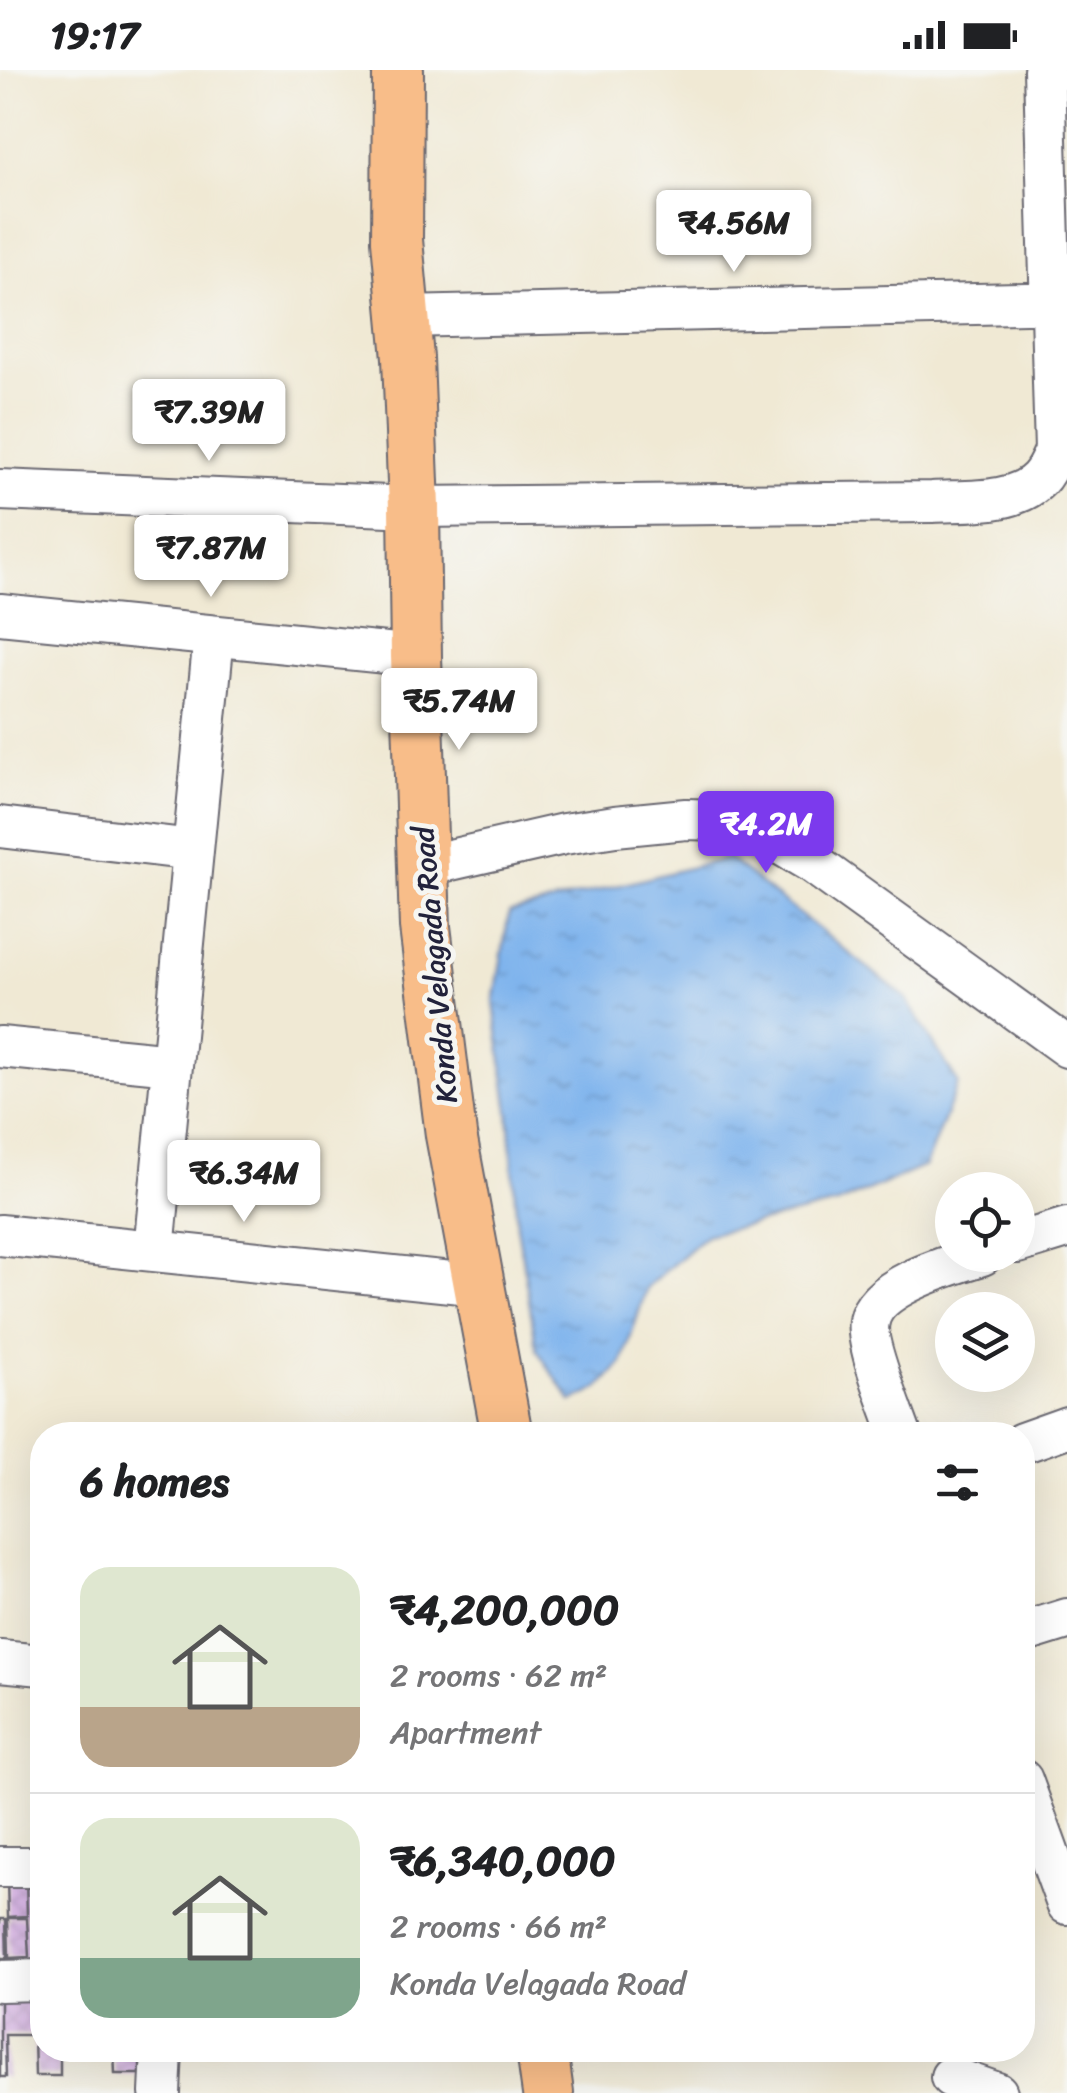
<!DOCTYPE html>
<meta charset="utf-8">
<style>
body{margin:0;font-family:Sriracha,sans-serif;background:#f2f2f2;color:#202124;height:100vh;display:flex;flex-direction:column;font-size:38px;white-space:nowrap}
*{box-sizing:border-box;margin:0}
p{font-size:32px;color:#757577}
.icon{flex:none;width:55px;height:55px;fill:none;stroke:currentColor;stroke-width:2;stroke-linecap:round;stroke-linejoin:round}
.map{position:relative;flex:1;overflow:hidden}
.sheet{position:absolute;left:30px;top:1352px;width:1005px;height:640px;display:flex;flex-direction:column;background:#fff;border-radius:40px;box-shadow:0 10px 40px #0002}
.sheet>*{flex:none}
.buttons{position:absolute;left:935px;top:1102px;display:grid;gap:20px}
.buttons a{display:grid;place-items:center;width:100px;height:100px;border-radius:50%;background:#fff;box-shadow:0 10px 40px #0002;font-size:50px}
.price{position:absolute;translate:-50% -85px;padding:0 22px;border-radius:10px;background:#fff;color:#222;font-size:32px;line-height:65px;filter:drop-shadow(0 2px 5px #0008)}
.price::after{content:'';position:absolute;left:50%;top:60px;width:30px;height:22px;margin-left:-15px;background:inherit;clip-path:polygon(0 0,100% 0,50% 100%)}
.price.on{background:#7c3aed;color:#fff}
ul{padding:0;list-style:none}
li{display:flex;align-items:center;gap:30px;height:250px;padding:0 50px}
li+li{border-top:2px solid #e0e0e0}
li span{display:grid;place-items:center;flex:none;width:280px;height:200px;border-radius:30px;color:#555}
li>.icon{margin-inline-start:auto}
span .icon{width:120px;height:120px;fill:#fffc;stroke-width:1}
li b{font-size:42px}
h2{display:flex;justify-content:space-between;align-items:center;height:120px;padding:0 50px;font-size:42px}
.status{display:flex;justify-content:space-between;align-items:center;height:70px;padding:0 50px;background:#fff;direction:ltr}
.status svg{height:28px;fill:currentColor}
.map>svg:first-child{display:block}
</style>
<div class="status"><b>19:17</b><svg viewBox="0 0 49 12"><path d="M0 12V9h3v3zM5 12V6h3v6zM10 12V3h3v9zM15 12V0h3v12zM26 1h20v11H26zM47 4h2v5h-2z"/></svg></div>
<div class="map">
<svg width="1067" height="2023" viewBox="0 0 1067 2023">
<defs>
<pattern id="water-ripples" width="26" height="14" patternUnits="userSpaceOnUse" patternTransform="scale(2.5)"><rect width="26" height="14" fill="#7fb4ed"/><path d="M2 4q2-2 4 0t4 0M15 11q2-2 4 0t4 0" fill="none" stroke="#6d9acc"/></pattern>
<pattern id="building-cross-hatch" width="8" height="8" patternUnits="userSpaceOnUse" patternTransform="scale(2.5)"><rect width="8" height="8" fill="#d2a7e3"/><path d="M0 0l8 8M0 8l8-8" fill="none" stroke="#b48fc4"/></pattern>
</defs>
<rect width="100%" height="100%" fill="#f6f6f2"/>
<filter id="ink" filterUnits="userSpaceOnUse"><feTurbulence type="fractalNoise" baseFrequency=".01" numOctaves="2"/><feDisplacementMap in="SourceGraphic" scale="20" xChannelSelector="R" yChannelSelector="G"/><feConvolveMatrix kernelMatrix="1 2 1 2 8 2 1 2 1" color-interpolation-filters="sRGB"/></filter>
<filter id="wash" filterUnits="userSpaceOnUse"><feTurbulence type="fractalNoise" baseFrequency=".0048" numOctaves="4" result="noise"/><feDisplacementMap in="SourceGraphic" scale="40" xChannelSelector="R" yChannelSelector="G"/><feGaussianBlur stdDeviation="2.25" result="paint"/><feColorMatrix in="noise" values="0 0 0 0 0 0 0 0 0 0 0 0 0 0 0 0 0 1.4 0 .05"/><feComposite in="paint" operator="in"/></filter>
<g filter="url(#wash)">
<rect width="100%" height="100%" fill="#f0e9d4"/>
<path fill="url(#water-ripples)" stroke="#506b94" stroke-width="2.5" d="M 728,788 L 905,927 L 958,1013 L 925,1096 L 837,1134 L 706,1165 L 647,1217 L 622,1293 L 598,1319 L 572,1332 L 537,1280 L 517,1156 L 509,1042 L 494,933 L 509,843 Z"/>
<g id="blocks">
<path fill="url(#building-cross-hatch)" d="M 26,1807 L 27,1846 L 8,1847 L 7,1808 Z
M 36,1813 L 42,1813 L 42,1894 L 38,1894 Z
M 8,1848 L 27,1848 L 29,1887 L 9,1888 Z
M 0,1849 L 6,1849 L 7,1888 L 0,1888 Z
M 31,1925 L 32,1965 L 5,1965 L 6,2007 L 0,2007 L 0,1926 Z
M 42,1925 L 42,1980 L 60,1980 L 60,2006 L 35,2006 L 33,1926 Z
M 114,1980 L 140,1980 L 140,2004 L 115,2004 Z"/>
</g>
</g>
<g filter="url(#ink)">
<use href="#blocks" fill-opacity="0" stroke="#6a6871" stroke-width="2.5"/>
<g fill="none" stroke-linecap="round" stroke-linejoin="round">
<defs>
<path id="minor" d="M 404,247 L 1067,232
M 0,420 L 414,437 L 932,432 C 966,430 1014,435 1039,409 C 1046,402 1051,390 1055,381 L 1044,0
M 0,544 L 416,586
M 0,757 L 193,780
M 424,796 L 564,764 L 615,756 L 686,749 L 719,750 L 750,756 L 811,792 L 1067,977
M 0,977 L 172,994
M 0,1165 L 480,1215
M 1018,1173 L 1067,1158
M 154,1180 L 214,566
M 901,1365 C 893,1342 864,1271 869,1251 C 876,1215 951,1195 982,1185
M 1022,1373 L 1067,1357
M 1022,1563 L 1067,1549
M 0,1591 L 42,1595
M 1022,1710 L 1067,1834
M 0,1797 L 42,1797
M 0,1911 L 42,1910
M 951,2007 L 997,2023
M 160,2023 L 162,1980"/>
<path id="major" d="M 398,0 L 397,170 L 408,288 L 414,437 L 416,586 L 425,857 L 451,1065 L 507,1365
M 542,1980 L 548,2023"/>
</defs>
<use href="#minor" stroke="#6a6871" stroke-width="44"/>
<use href="#major" stroke="#6a6871" stroke-width="54"/>
<use href="#minor" stroke="#fff" stroke-width="40"/>
<use href="#major" stroke="#f8bd89" stroke-width="50"/>
</g>
</g>
<g text-anchor="middle" stroke-width="10" stroke-linejoin="round" paint-order="stroke">
<g font-size="30" fill="#22223b" stroke="#f6f6f2">
<text transform="translate(435 895) rotate(-95)" y="10">Konda Velagada Road</text>
</g>
</g>
</svg>
<div class="buttons">
<a><svg class="icon" aria-label="locate" viewBox="0 0 24 24"><circle cx="12" cy="12" r="6"/><path d="M12 2v4M12 18v4M2 12h4M18 12h4"/></svg></a>
<a><svg class="icon" aria-label="layers" viewBox="0 0 24 24"><path d="M12 4l9 5-9 5-9-5zM3 14l9 5 9-5"/></svg></a>
</div>
<b class="price" style="left:734px;top:205px">₹4.56M</b>
<b class="price" style="left:209px;top:394px">₹7.39M</b>
<b class="price" style="left:211px;top:530px">₹7.87M</b>
<b class="price" style="left:459px;top:683px">₹5.74M</b>
<b class="price on" style="left:766px;top:806px">₹4.2M</b>
<b class="price" style="left:244px;top:1155px">₹6.34M</b>
<section class="sheet">
<h2>6 homes<svg class="icon" aria-label="filters" viewBox="0 0 24 24"><path d="M4 7h16M4 17h16"/><circle cx="9" cy="7" r="2"/><circle cx="15" cy="17" r="2"/></svg></h2>
<ul>
<li><span style="background:linear-gradient(#dfe7d0 70%,#b9a48a 0)"><svg class="icon" aria-label="home" viewBox="0 0 24 24"><path d="M3 11l9-7 9 7M6 9v11h12V9"/></svg></span><div><b>₹4,200,000</b><p>2 rooms · 62 m²</p><p>Apartment</p></div></li>
<li><span style="background:linear-gradient(#dfe7d0 70%,#7fa58c 0)"><svg class="icon" aria-label="home" viewBox="0 0 24 24"><path d="M3 11l9-7 9 7M6 9v11h12V9"/></svg></span><div><b>₹6,340,000</b><p>2 rooms · 66 m²</p><p>Konda Velagada Road</p></div></li>
</ul>
</section>
</div>
